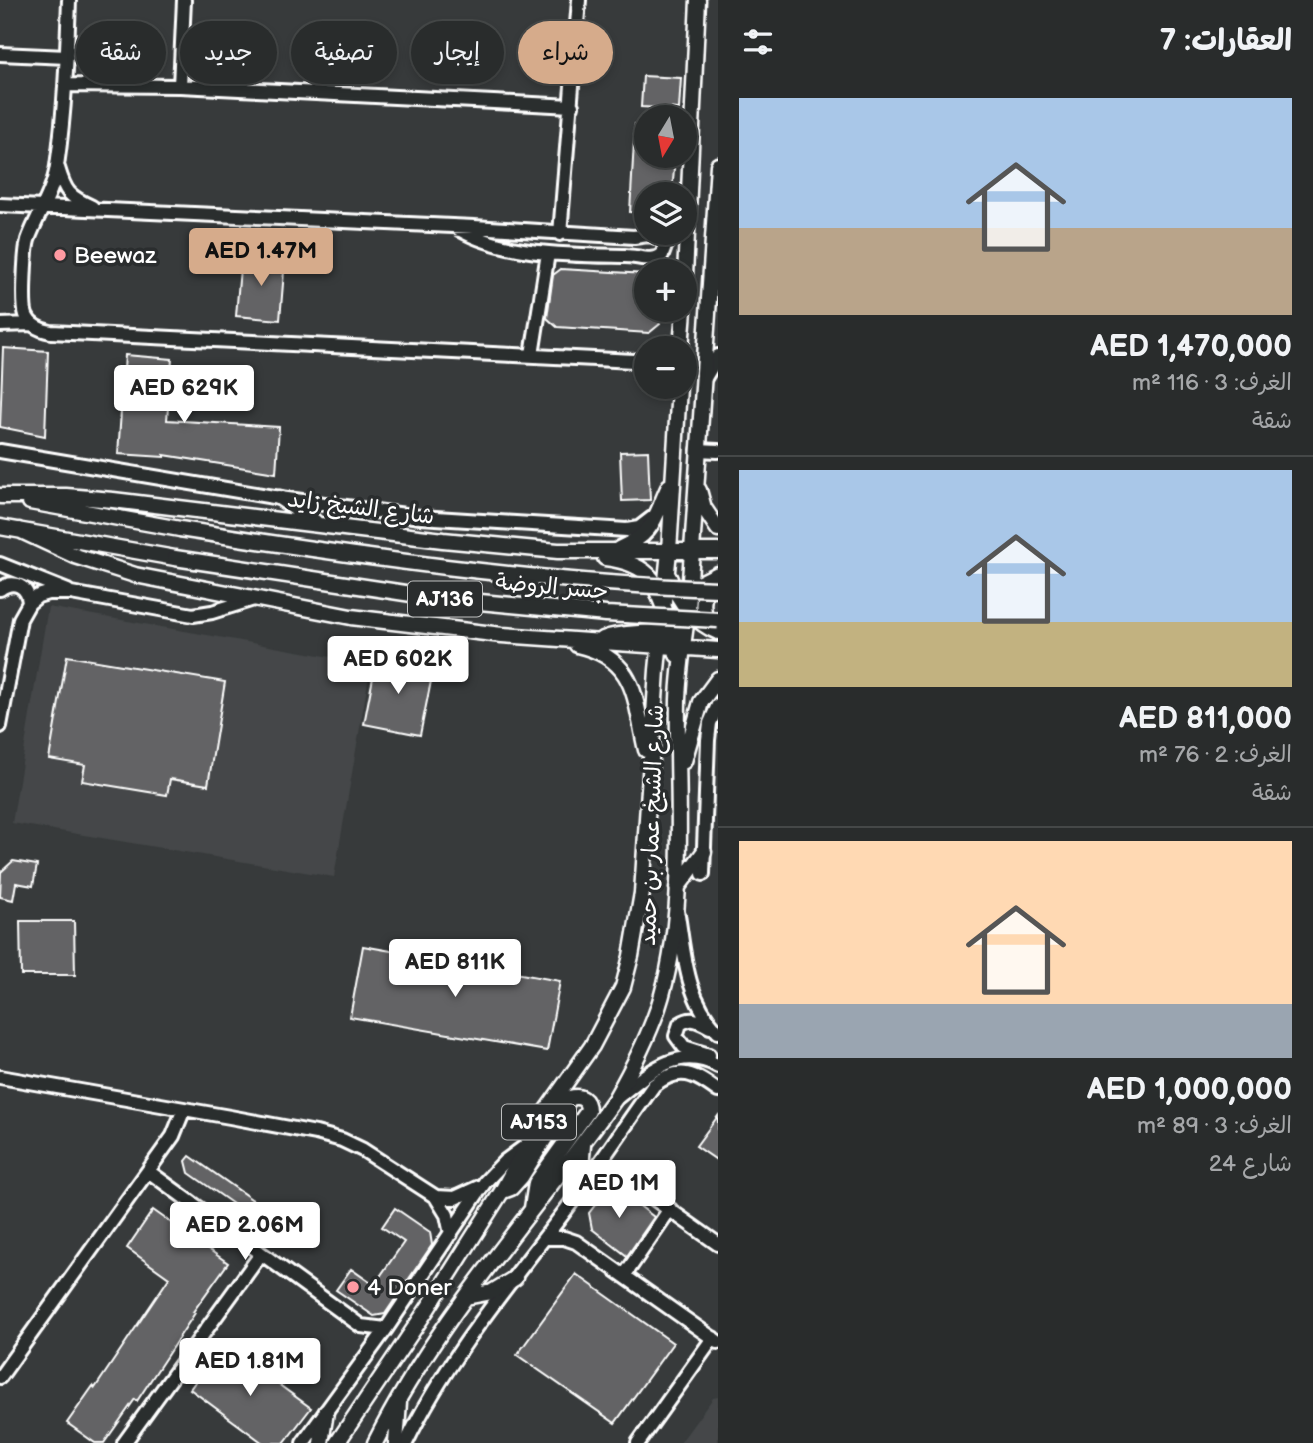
<!DOCTYPE html>
<html lang="ar">
<meta charset="utf-8">
<style>
body{margin:0;font-family:"Balsamiq Sans","Playpen Sans Arabic",sans-serif;background:#353838;color:#f1f3f6;direction:rtl;height:100vh;display:flex;flex-direction:column;font-size:26px;white-space:nowrap}
*{box-sizing:border-box;margin:0}
p{font-size:23px;color:#a5a7a9}
.icon{flex:none;width:38px;height:38px;fill:none;stroke:currentColor;stroke-width:2;stroke-linecap:round;stroke-linejoin:round}
.map{position:relative;flex:1;overflow:hidden;direction:ltr}
.side{display:flex;flex-direction:column;background:#292c2c;width:595px}
.side>*{flex:none}
.banner{position:absolute;left:21px;top:21px;width:592px;height:63px;direction:rtl;display:flex;gap:14px}
.needle{width:46px;rotate:190deg}
.controls{position:absolute;left:634px;top:105px;display:grid;gap:14px}
.controls a{display:grid;place-items:center;width:63px;height:63px;border-radius:50%;background:#292c2c;box-shadow:0 4px 10px #0003,0 0 0 2px #454848;font-size:35px}
.price{position:absolute;translate:-50% -60px;padding:0 16px;border-radius:7px;background:#fff;color:#222;font-size:23px;line-height:46px;filter:drop-shadow(0 2px 4px #0008)}
.price::after{content:'';position:absolute;left:50%;top:42px;width:21px;height:16px;margin-left:-10px;background:inherit;clip-path:polygon(0 0,100% 0,50% 100%)}
.price.active{background:#d6ab8b;color:#111}
ul{padding:0;list-style:none}
li{display:grid;align-content:center;gap:14px;height:371px;padding:0 21px}
li+li{border-top:2px solid #454848}
li span{display:grid;place-items:center;height:217px;border-radius:0px;color:#555}
li>.icon{margin-inline-start:auto}
span .icon{width:126px;height:126px;fill:#fffc;stroke-width:1}
li b{font-size:30px}
h2{display:flex;justify-content:space-between;align-items:center;height:84px;padding:0 21px;font-size:30px}
.tag{padding:0 24px;border-radius:32px;background:#292c2c;box-shadow:0 4px 10px #0003,0 0 0 2px #454848;font-size:24px;line-height:63px}
.tag.active{background:#d6ab8b;color:#111}
main{display:flex;flex:1;min-height:0}
.map>svg:first-child{display:block}
</style>
<main>
<section class="side">
<h2>العقارات: 7<svg class="icon" aria-label="filters" viewBox="0 0 24 24"><path d="M4 7h16M4 17h16"/><circle cx="9" cy="7" r="2"/><circle cx="15" cy="17" r="2"/></svg></h2>
<ul>
<li><span style="background:linear-gradient(#a9c7e8 60%,#b9a48a 0)"><svg class="icon" aria-label="home" viewBox="0 0 24 24"><path d="M3 11l9-7 9 7M6 9v11h12V9"/></svg></span><div><b>AED 1,470,000</b><p>الغرف: 3 · 116 m²</p><p>شقة</p></div></li>
<li><span style="background:linear-gradient(#a9c7e8 70%,#c2b280 0)"><svg class="icon" aria-label="home" viewBox="0 0 24 24"><path d="M3 11l9-7 9 7M6 9v11h12V9"/></svg></span><div><b>AED 811,000</b><p>الغرف: 2 · 76 m²</p><p>شقة</p></div></li>
<li><span style="background:linear-gradient(#ffd9b3 75%,#9aa5b1 0)"><svg class="icon" aria-label="home" viewBox="0 0 24 24"><path d="M3 11l9-7 9 7M6 9v11h12V9"/></svg></span><div><b>AED 1,000,000</b><p>الغرف: 3 · 89 m²</p><p>شارع 24</p></div></li>
</ul>
</section>
<div class="map">
<svg width="718" height="1443" viewBox="0 0 718 1443">
<rect width="100%" height="100%" fill="#373a3b"/>
<filter id="ink" filterUnits="userSpaceOnUse"><feTurbulence type="fractalNoise" baseFrequency=".0143" numOctaves="2"/><feDisplacementMap in="SourceGraphic" scale="14" xChannelSelector="R" yChannelSelector="G"/><feConvolveMatrix kernelMatrix="1 2 1 2 8 2 1 2 1" color-interpolation-filters="sRGB"/></filter>
<g filter="url(#ink)">
<path fill="#444748" d="M 48,607 L 371,664 L 334,877 L 12,823 Z
M 718,1397 L 718,1443 L 680,1443 L 713,1398 Z"/>
<path fill="#636465" stroke="#fff" stroke-width="2" d="M 643,76 L 681,78 L 679,109 L 641,107 Z
M 635,124 L 646,125 L 646,156 L 675,156 L 672,194 L 646,194 L 646,213 L 630,212 Z
M 241,256 L 285,259 L 280,320 L 236,316 Z
M 561,269 L 646,274 L 646,310 L 661,310 L 660,324 L 649,333 L 557,327 L 547,318 L 553,275 Z
M 3,348 L 48,351 L 45,436 L 0,427 Z
M 125,355 L 172,359 L 167,420 L 279,427 L 276,473 L 164,455 L 164,457 L 118,454 Z
M 648,451 L 650,500 L 622,501 L 620,452 Z
M 67,656 L 225,682 L 208,785 L 170,779 L 167,795 L 82,781 L 85,765 L 49,759 Z
M 377,657 L 424,666 L 431,681 L 420,735 L 364,724 Z
M 13,861 L 37,865 L 33,886 L 16,883 L 13,900 L 0,897 L 1,872 Z
M 20,921 L 74,921 L 75,975 L 21,975 Z
M 363,946 L 560,981 L 547,1051 L 350,1017 Z
M 718,1116 L 718,1161 L 696,1146 Z
M 190,1156 L 274,1215 L 266,1227 L 189,1173 L 186,1161 Z
M 606,1191 L 620,1191 L 654,1217 L 627,1256 L 592,1229 L 589,1213 Z
M 395,1208 L 430,1232 L 432,1245 L 385,1314 L 374,1316 L 336,1290 L 351,1269 L 374,1285 L 404,1242 L 382,1227 Z
M 153,1210 L 228,1263 L 193,1312 L 195,1313 L 137,1401 L 135,1399 L 104,1443 L 95,1443 L 67,1423 L 93,1386 L 95,1388 L 169,1278 L 127,1248 Z
M 576,1274 L 673,1343 L 615,1423 L 517,1355 Z
M 223,1344 L 311,1408 L 284,1443 L 263,1443 L 190,1389 Z"/>
<g fill="none" stroke-linecap="round" stroke-linejoin="round">
<defs>
<path id="minor" d="M 69,0 C 67,55 65,111 57,166 C 53,193 37,215 28,240 C 25,251 22,305 26,315 C 30,326 40,330 51,332 L 634,361 L 646,359
M 0,54 L 67,57
M 65,85 L 180,86 L 572,106
M 180,86 L 184,0
M 58,168 C 65,192 69,197 92,207
M 0,205 L 474,227 L 634,237 L 662,233
M 459,229 C 505,256 574,255 625,256 C 638,256 652,263 662,255 L 665,247 L 661,239 L 653,236
M 560,234 L 579,0
M 0,325 L 32,324
M 532,355 L 548,253
M 705,378 L 718,356
M 698,450 L 718,451
M 0,451 L 280,498 L 420,517 L 627,530 L 639,528 L 652,518
M 0,564 L 68,591
M 0,589 C 14,579 28,586 29,603
M 0,726 L 20,619 L 29,603 L 38,596 L 48,593 L 71,593 L 193,615 L 212,612 L 254,599
M 703,874 L 708,740 L 710,723 L 718,705
M 678,915 C 685,959 686,997 718,1032
M 709,1055 L 684,1047 L 676,1036 L 680,1024 C 692,1016 699,1021 710,1027
M 0,1077 L 230,1117 L 316,1133 L 342,1140 L 363,1150 L 436,1197 L 447,1215 L 451,1234
M 618,1097 C 648,1073 678,1044 718,1066
M 602,1162 L 718,1244
M 148,1171 L 361,1326 L 386,1329
M 436,1197 L 455,1198 L 479,1187
M 545,1238 L 564,1238 L 576,1242 L 718,1342
M 624,1276 L 670,1209
M 0,1377 L 173,1136 L 184,1109
M 124,1443 L 261,1254
M 303,1443 L 386,1329 L 485,1182 L 505,1161 L 524,1147
M 406,1443 C 446,1360 506,1288 562,1215 C 594,1173 623,1128 654,1085 C 680,1065 695,1074 718,1091
M 638,1443 L 713,1338"/>
<path id="major" d="M 684,297 L 698,0
M 681,348 L 684,310
M 699,490 L 704,508 L 718,529
M 0,496 L 66,496 L 113,500 L 443,540 L 558,551 L 718,551
M 280,498 L 315,522
M 30,502 L 180,529
M 0,527 L 175,558
M 19,530 L 75,556 L 135,575 L 351,617 L 502,635 L 718,650
M 619,549 C 655,533 654,518 669,486
M 605,558 C 622,560 641,565 652,579 L 671,625 L 677,655
M 669,577 C 678,600 694,623 718,632
M 691,593 L 702,582 L 718,574
M 711,628 C 700,611 701,596 712,579
M 603,639 C 626,630 651,636 669,628
M 577,645 C 639,659 634,701 646,750
M 684,761 L 701,702 L 718,679
M 677,888 L 704,852
M 503,1191 L 511,1188 L 521,1177 L 570,1098 C 581,1095 588,1099 588,1111 L 536,1183 L 532,1208
M 579,1193 L 583,1145
M 466,1297 L 492,1292 L 515,1278
M 321,1443 L 326,1412
M 337,1443 L 428,1308 L 502,1191 L 543,1115 L 592,1046 L 623,987 L 631,956 L 642,893 L 657,670 L 669,551 L 679,387
M 375,1443 C 438,1317 534,1213 615,1099 C 632,1069 647,1040 658,1008 C 689,914 676,798 678,700 C 679,670 684,640 688,610 L 718,165
M 396,1443 L 399,1402"/>
</defs>
<use href="#minor" stroke="#fff" stroke-width="18"/>
<use href="#major" stroke="#fff" stroke-width="19"/>
<use href="#minor" stroke="#2a2d2e" stroke-width="12"/>
<use href="#major" stroke="#2a2d2e" stroke-width="14"/>
<defs>
<path id="major-bridge" d="M 180,529 C 359,557 537,583 718,589
M 175,558 L 438,598 L 606,614 L 718,620"/>
</defs>
<use href="#major-bridge" stroke="#fff" stroke-width="19" stroke-linecap="butt"/>
<use href="#major-bridge" stroke="#2a2d2e" stroke-width="14"/>
</g>
</g>
<g fill="#ff9aa2" stroke="#2a2d2e" stroke-width="2.5">
<circle cx="60" cy="255" r="7"/>
<circle cx="353" cy="1287" r="7"/>
</g>
<g text-anchor="middle" stroke-width="7" stroke-linejoin="round" paint-order="stroke">
<g fill="#2a2d2e" stroke="#bfc0c0" stroke-width="2">
<rect x="408" y="581.5" width="74" height="35" rx="5"/>
<rect x="502" y="1104.5" width="74" height="35" rx="5"/>
</g>
<g font-size="21" font-weight="bold" fill="#fff">
<text x="445" y="606">AJ136</text>
<text x="539" y="1129">AJ153</text>
</g>
<g font-size="23" fill="#fff" stroke="#2a2d2e" text-anchor="start">
<text x="74" y="263">Beewaz</text>
<text x="367" y="1295">4 Doner</text>
</g>
<g font-size="23" fill="#fff" stroke="#2a2d2e">
<text transform="translate(361 507) rotate(7)" y="8">شارع الشيخ زايد</text>
<text transform="translate(552 586) rotate(5)" y="8">جسر الروضة</text>
<text transform="translate(651 825) rotate(-88)" y="8">شارع الشيخ عمار بن حميد</text>
</g>
</g>
</svg>
<div class="controls">
<a><svg class="needle" viewBox="-14 -14 28 28"><path d="M0-13l5 13h-10z" fill="#e53935"/><path d="M0 13l5-13h-10z" fill="#a5a7a9"/></svg></a>
<a><svg class="icon" aria-label="layers" viewBox="0 0 24 24"><path d="M12 4l9 5-9 5-9-5zM3 14l9 5 9-5"/></svg></a>
<a>+</a>
<a>−</a>
</div>
<b class="price active" style="left:261px;top:288px">AED 1.47M</b>
<b class="price" style="left:184px;top:425px">AED 629K</b>
<b class="price" style="left:398px;top:696px">AED 602K</b>
<b class="price" style="left:455px;top:999px">AED 811K</b>
<b class="price" style="left:619px;top:1220px">AED 1M</b>
<b class="price" style="left:245px;top:1262px">AED 2.06M</b>
<b class="price" style="left:250px;top:1398px">AED 1.81M</b>
<div class="banner">
<a class="tag active">شراء</a>
<a class="tag">إيجار</a>
<a class="tag">تصفية</a>
<a class="tag">جديد</a>
<a class="tag">شقة</a>
</div>
</div>
</main>
